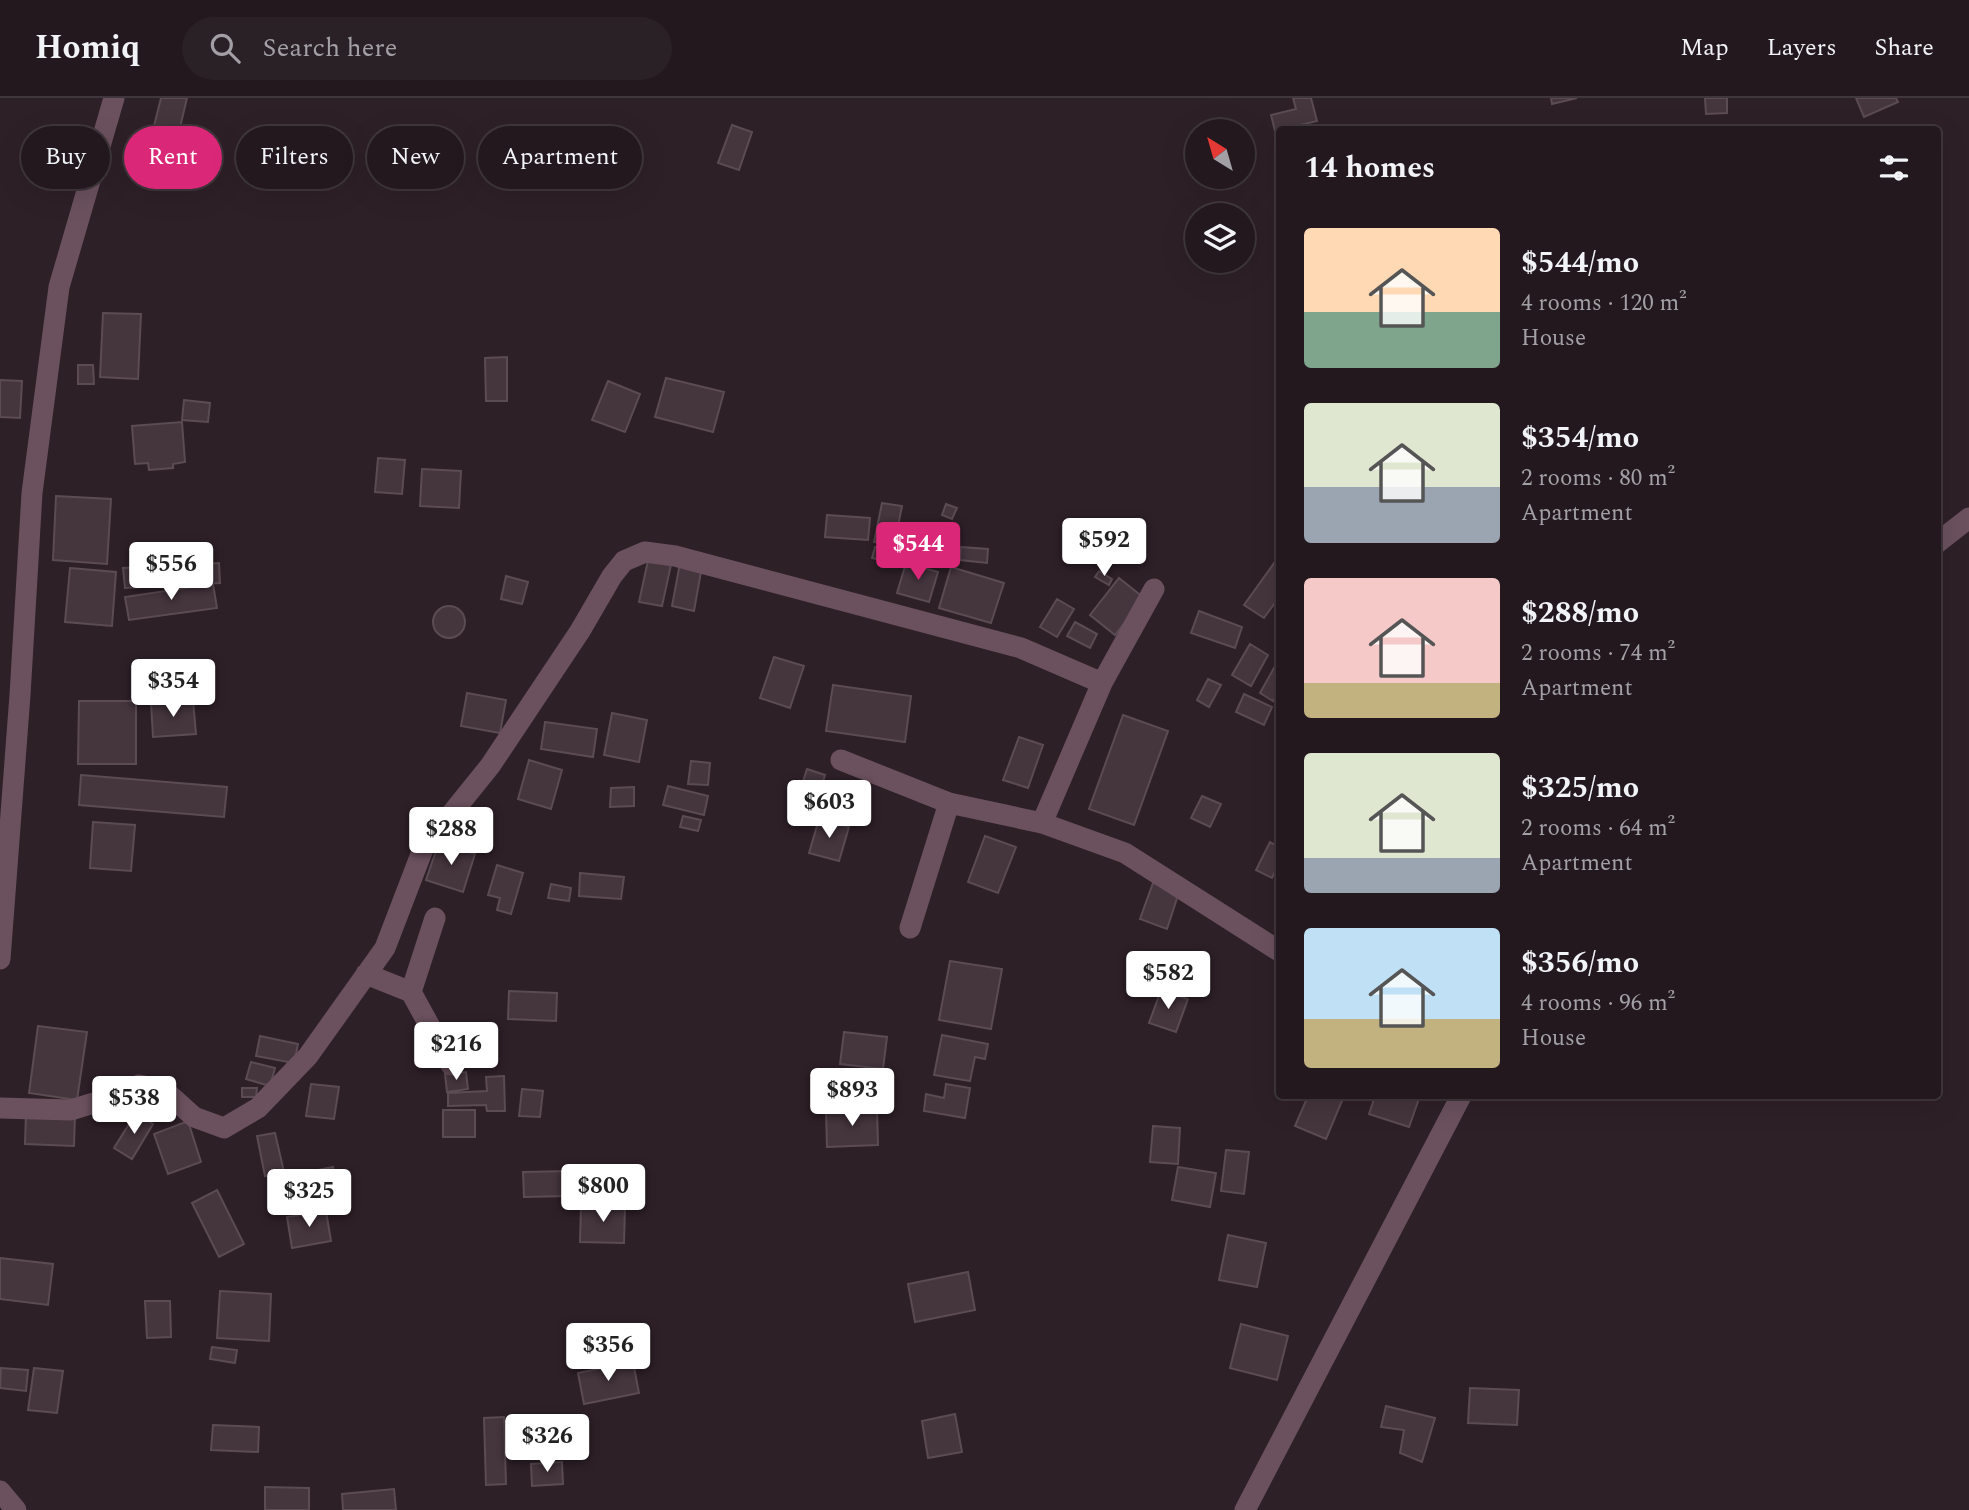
<!DOCTYPE html>
<meta charset="utf-8">
<style>
body{margin:0;font-family:Spectral,serif;background:#2a2126;color:#f1f3f6;height:100vh;display:flex;flex-direction:column;font-size:26px;white-space:nowrap}
*{box-sizing:border-box;margin:0}
p{font-size:23px;color:#a2a0a4}
.icon{flex:none;width:38px;height:38px;fill:none;stroke:currentColor;stroke-width:2;stroke-linecap:round;stroke-linejoin:round}
.map{position:relative;flex:1;overflow:hidden}
.panel{position:absolute;left:1276px;top:28px;width:665px;height:973px;display:flex;flex-direction:column;background:#22181d;border-radius:7px;box-shadow:0 7px 28px #0002,0 0 0 2px #3f373b}
.panel>*{flex:none}
.hud{position:absolute;left:21px;top:28px;width:665px;height:63px;display:flex;gap:14px}
.needle{width:46px;rotate:323deg}
.buttons{position:absolute;left:1185px;top:21px;display:grid;gap:14px}
.buttons a{display:grid;place-items:center;width:70px;height:70px;border-radius:50%;background:#22181d;box-shadow:0 7px 28px #0002,0 0 0 2px #3f373b;font-size:35px}
.price{position:absolute;translate:-50% -60px;padding:0 16px;border-radius:7px;background:#fff;color:#222;font-size:23px;line-height:46px;filter:drop-shadow(0 2px 4px #0008)}
.price::after{content:'';position:absolute;left:50%;top:42px;width:21px;height:16px;margin-left:-10px;background:inherit;clip-path:polygon(0 0,100% 0,50% 100%)}
.price.selected{background:#db2777;color:#fff}
ul{padding:0;list-style:none}
li{display:flex;align-items:center;gap:21px;height:175px;padding:0 28px}
li span{display:grid;place-items:center;flex:none;width:196px;height:140px;border-radius:7px;color:#555}
li>.icon{margin-inline-start:auto}
span .icon{width:84px;height:84px;fill:#fffc;stroke-width:1}
li b{font-size:30px}
h2{display:flex;justify-content:space-between;align-items:center;height:84px;padding:0 28px;font-size:30px}
.tag{padding:0 24px;border-radius:32px;background:#22181d;box-shadow:0 7px 28px #0002,0 0 0 2px #3f373b;font-size:24px;line-height:63px}
.tag.selected{background:#db2777;color:#fff}
header{display:flex;align-items:center;gap:42px;box-sizing:border-box;height:98px;padding:0 35px;background:#22181d;border-bottom:2px solid #3f373b}
header strong{font-size:33px}
nav{display:flex;gap:38px;margin-inline-start:auto;font-size:24px}
.search{width:490px;height:63px;background:#2a2126;display:flex;align-items:center;gap:18px;box-sizing:border-box;padding:0 24px;border-radius:38px;color:#a2a0a4;font-size:26px}
.map>svg:first-child{display:block}
</style>
<header>
<strong>Homiq</strong>
<div class="search"><svg class="icon" aria-label="search" viewBox="0 0 24 24"><circle cx="10" cy="10" r="6"/><path d="M15 15l6 6"/></svg>Search here</div>
<nav><a>Map</a><a>Layers</a><a>Share</a></nav>
</header>
<div class="map">
<svg width="1969" height="1412" viewBox="0 0 1969 1412">
<rect width="100%" height="100%" fill="#2e2027"/>
<path fill="#45353d" stroke="#5b4b53" stroke-width="2" d="M 161,0 L 187,0 L 178,38 L 153,32 Z
M 1293,0 L 1311,0 L 1317,23 L 1275,33 L 1271,17 L 1296,11 Z
M 1551,0 L 1577,0 L 1552,6 Z
M 1705,0 L 1727,0 L 1727,15 L 1706,16 Z
M 1856,0 L 1896,0 L 1898,4 L 1864,19 Z
M 732,27 L 752,34 L 739,72 L 718,65 Z
M 103,215 L 141,216 L 138,281 L 100,279 Z
M 507,259 L 507,303 L 486,303 L 485,260 Z
M 78,267 L 93,267 L 94,286 L 78,286 Z
M 666,280 L 724,294 L 713,334 L 655,319 Z
M 0,282 L 22,283 L 20,320 L 0,319 Z
M 608,283 L 640,296 L 625,334 L 592,322 Z
M 184,302 L 210,305 L 208,324 L 182,322 Z
M 182,324 L 185,364 L 173,366 L 173,370 L 149,372 L 148,365 L 135,366 L 132,328 Z
M 378,360 L 405,362 L 402,396 L 375,394 Z
M 422,371 L 461,373 L 459,410 L 420,408 Z
M 56,398 L 111,401 L 107,466 L 53,462 Z
M 882,405 L 902,408 L 894,448 L 874,444 Z
M 946,406 L 957,410 L 952,421 L 942,417 Z
M 827,417 L 870,420 L 868,442 L 825,439 Z
M 907,441 L 926,442 L 924,460 L 905,458 Z
M 875,449 L 888,451 L 886,463 L 872,460 Z
M 961,449 L 988,451 L 987,465 L 960,462 Z
M 649,458 L 672,462 L 662,508 L 639,504 Z
M 1277,461 L 1279,462 L 1279,499 L 1264,520 L 1244,507 Z
M 219,465 L 220,485 L 125,490 L 123,470 Z
M 680,465 L 702,468 L 694,513 L 672,508 Z
M 906,465 L 938,474 L 929,504 L 897,495 Z
M 951,469 L 1004,485 L 991,525 L 939,510 Z
M 70,470 L 116,474 L 112,528 L 65,524 Z
M 1099,473 L 1112,481 L 1109,487 L 1095,479 Z
M 506,478 L 528,484 L 522,506 L 501,501 Z
M 1119,480 L 1144,500 L 1115,537 L 1090,517 Z
M 213,486 L 217,510 L 129,522 L 125,499 Z
M 1057,501 L 1074,511 L 1057,539 L 1040,529 Z
M433 524a16 16 0 1 1 32 0a16 16 0 1 1-32 0Z
M 1199,513 L 1242,529 L 1235,550 L 1191,535 Z
M 1075,524 L 1097,536 L 1090,550 L 1067,538 Z
M 1250,546 L 1268,557 L 1251,588 L 1232,577 Z
M 774,559 L 804,568 L 790,610 L 760,600 Z
M 1279,561 L 1279,593 L 1273,603 L 1260,595 Z
M 1208,581 L 1221,587 L 1209,609 L 1197,602 Z
M 833,587 L 911,598 L 905,644 L 826,633 Z
M 467,595 L 506,602 L 500,635 L 461,628 Z
M 1244,596 L 1272,609 L 1264,627 L 1236,614 Z
M 193,602 L 196,636 L 153,639 L 151,605 Z
M 79,603 L 136,603 L 136,666 L 78,666 Z
M 612,615 L 647,622 L 639,664 L 604,657 Z
M 1123,617 L 1168,633 L 1134,727 L 1089,711 Z
M 545,624 L 597,631 L 593,659 L 541,651 Z
M 1019,639 L 1043,647 L 1028,690 L 1003,682 Z
M 529,662 L 562,672 L 551,711 L 518,701 Z
M 691,663 L 710,665 L 708,687 L 688,686 Z
M 807,671 L 825,677 L 817,705 L 798,699 Z
M 81,677 L 227,689 L 224,719 L 79,707 Z
M 668,688 L 708,698 L 704,717 L 663,707 Z
M 634,689 L 634,708 L 610,709 L 611,690 Z
M 1202,698 L 1221,706 L 1210,729 L 1191,720 Z
M 683,718 L 701,722 L 698,733 L 680,729 Z
M 819,721 L 849,729 L 839,763 L 809,755 Z
M 93,724 L 135,727 L 131,773 L 90,770 Z
M 985,738 L 1016,749 L 998,795 L 968,784 Z
M 439,744 L 475,756 L 463,794 L 426,782 Z
M 1270,744 L 1279,749 L 1279,765 L 1272,780 L 1256,772 Z
M 497,767 L 523,775 L 511,816 L 497,812 L 500,800 L 488,797 Z
M 580,775 L 624,779 L 621,801 L 579,798 Z
M 1153,785 L 1179,794 L 1167,831 L 1140,821 Z
M 551,786 L 571,790 L 569,803 L 548,800 Z
M 950,863 L 1002,871 L 991,931 L 939,922 Z
M 1161,892 L 1188,901 L 1176,934 L 1149,925 Z
M 509,893 L 557,895 L 556,923 L 508,921 Z
M 38,928 L 87,934 L 77,1002 L 29,995 Z
M 844,934 L 887,939 L 883,971 L 840,966 Z
M 942,937 L 988,946 L 985,961 L 975,959 L 970,983 L 934,977 Z
M 260,938 L 298,946 L 294,965 L 256,958 Z
M 251,964 L 275,970 L 270,988 L 246,981 Z
M 466,974 L 468,991 L 447,994 L 445,976 Z
M 504,978 L 505,1013 L 487,1013 L 486,1007 L 448,1008 L 448,995 L 487,993 L 486,979 Z
M 311,986 L 339,989 L 334,1021 L 306,1018 Z
M 946,986 L 970,990 L 965,1020 L 924,1013 L 926,996 L 944,1000 Z
M 242,990 L 257,990 L 256,999 L 242,999 Z
M 522,991 L 543,993 L 540,1019 L 519,1018 Z
M 1308,998 L 1344,998 L 1326,1041 L 1295,1028 Z
M 1375,998 L 1420,998 L 1409,1029 L 1369,1016 Z
M 877,1010 L 878,1047 L 827,1049 L 826,1012 Z
M 443,1012 L 475,1012 L 475,1039 L 443,1039 Z
M 26,1015 L 75,1016 L 74,1048 L 25,1046 Z
M 136,1015 L 153,1026 L 132,1061 L 114,1050 Z
M 188,1023 L 201,1064 L 168,1076 L 154,1036 Z
M 1153,1028 L 1180,1030 L 1178,1066 L 1150,1064 Z
M 275,1035 L 284,1074 L 265,1078 L 257,1038 Z
M 1226,1052 L 1249,1054 L 1244,1096 L 1221,1093 Z
M 333,1069 L 339,1100 L 284,1112 L 278,1080 Z
M 1178,1069 L 1216,1075 L 1210,1109 L 1172,1102 Z
M 570,1073 L 570,1098 L 524,1099 L 523,1074 Z
M 217,1092 L 244,1146 L 219,1159 L 192,1105 Z
M 581,1108 L 625,1108 L 624,1145 L 580,1144 Z
M 326,1113 L 331,1143 L 292,1150 L 287,1119 Z
M 1228,1137 L 1266,1145 L 1257,1189 L 1219,1182 Z
M 0,1160 L 53,1166 L 48,1207 L 0,1201 Z
M 968,1174 L 975,1212 L 915,1224 L 908,1186 Z
M 220,1193 L 271,1196 L 269,1243 L 217,1240 Z
M 145,1203 L 170,1203 L 171,1239 L 147,1240 Z
M 1241,1226 L 1288,1238 L 1277,1282 L 1230,1270 Z
M 212,1249 L 237,1252 L 235,1265 L 210,1261 Z
M 633,1264 L 639,1295 L 584,1306 L 578,1275 Z
M 1,1270 L 28,1272 L 26,1293 L 0,1290 Z
M 34,1270 L 63,1273 L 57,1315 L 28,1312 Z
M 1470,1290 L 1519,1292 L 1517,1327 L 1468,1325 Z
M 1386,1308 L 1435,1320 L 1422,1364 L 1400,1355 L 1404,1332 L 1381,1329 Z
M 955,1316 L 962,1354 L 928,1360 L 922,1323 Z
M 504,1319 L 506,1386 L 486,1387 L 484,1320 Z
M 213,1327 L 259,1329 L 258,1354 L 211,1352 Z
M 562,1364 L 563,1386 L 532,1388 L 531,1366 Z
M 265,1389 L 309,1390 L 309,1412 L 265,1412 Z
M 394,1391 L 396,1412 L 343,1412 L 342,1396 Z"/>
<g fill="none" stroke-linecap="round" stroke-linejoin="round">
<path stroke="#6b515e" stroke-width="21" d="M 1937,445 L 1969,420
M 841,662 L 949,705 L 1042,725 L 1125,755 L 1279,853
M 1042,725 L 1102,585 L 1154,491
M 910,830 L 949,705
M 0,861 L 20,597 L 32,395 L 59,189 L 114,0
M 366,876 L 411,894 L 451,967
M 411,894 L 435,820
M 0,1010 L 71,1012 L 116,998 L 139,987 L 164,992 L 194,1019 L 224,1030 L 258,1010 L 308,958 L 385,850 L 423,751 L 490,668 L 580,533 L 612,478 L 624,463 L 645,454 L 675,458 L 1021,550 L 1102,585
M 0,1393 L 16,1412
M 1245,1412 L 1461,998"/>
</g>
</svg>
<div class="buttons">
<a><svg class="needle" viewBox="-14 -14 28 28"><path d="M0-13l5 13h-10z" fill="#e53935"/><path d="M0 13l5-13h-10z" fill="#a2a0a4"/></svg></a>
<a><svg class="icon" aria-label="layers" viewBox="0 0 24 24"><path d="M12 4l9 5-9 5-9-5zM3 14l9 5 9-5"/></svg></a>
</div>
<b class="price" style="left:1104px;top:480px">$592</b>
<b class="price selected" style="left:918px;top:484px">$544</b>
<b class="price" style="left:171px;top:504px">$556</b>
<b class="price" style="left:173px;top:621px">$354</b>
<b class="price" style="left:829px;top:742px">$603</b>
<b class="price" style="left:451px;top:769px">$288</b>
<b class="price" style="left:1168px;top:913px">$582</b>
<b class="price" style="left:456px;top:984px">$216</b>
<b class="price" style="left:852px;top:1030px">$893</b>
<b class="price" style="left:134px;top:1038px">$538</b>
<b class="price" style="left:603px;top:1126px">$800</b>
<b class="price" style="left:309px;top:1131px">$325</b>
<b class="price" style="left:608px;top:1285px">$356</b>
<b class="price" style="left:547px;top:1376px">$326</b>
<div class="hud">
<a class="tag">Buy</a>
<a class="tag selected">Rent</a>
<a class="tag">Filters</a>
<a class="tag">New</a>
<a class="tag">Apartment</a>
</div>
<section class="panel">
<h2>14 homes<svg class="icon" aria-label="filters" viewBox="0 0 24 24"><path d="M4 7h16M4 17h16"/><circle cx="9" cy="7" r="2"/><circle cx="15" cy="17" r="2"/></svg></h2>
<ul>
<li><span style="background:linear-gradient(#ffd9b3 60%,#7fa58c 0)"><svg class="icon" aria-label="home" viewBox="0 0 24 24"><path d="M3 11l9-7 9 7M6 9v11h12V9"/></svg></span><div><b>$544/mo</b><p>4 rooms · 120 m²</p><p>House</p></div></li>
<li><span style="background:linear-gradient(#dfe7d0 60%,#9aa5b1 0)"><svg class="icon" aria-label="home" viewBox="0 0 24 24"><path d="M3 11l9-7 9 7M6 9v11h12V9"/></svg></span><div><b>$354/mo</b><p>2 rooms · 80 m²</p><p>Apartment</p></div></li>
<li><span style="background:linear-gradient(#f6c9c9 75%,#c2b280 0)"><svg class="icon" aria-label="home" viewBox="0 0 24 24"><path d="M3 11l9-7 9 7M6 9v11h12V9"/></svg></span><div><b>$288/mo</b><p>2 rooms · 74 m²</p><p>Apartment</p></div></li>
<li><span style="background:linear-gradient(#dfe7d0 75%,#9aa5b1 0)"><svg class="icon" aria-label="home" viewBox="0 0 24 24"><path d="M3 11l9-7 9 7M6 9v11h12V9"/></svg></span><div><b>$325/mo</b><p>2 rooms · 64 m²</p><p>Apartment</p></div></li>
<li><span style="background:linear-gradient(#bfe0f5 65%,#c2b280 0)"><svg class="icon" aria-label="home" viewBox="0 0 24 24"><path d="M3 11l9-7 9 7M6 9v11h12V9"/></svg></span><div><b>$356/mo</b><p>4 rooms · 96 m²</p><p>House</p></div></li>
</ul>
</section>
</div>
